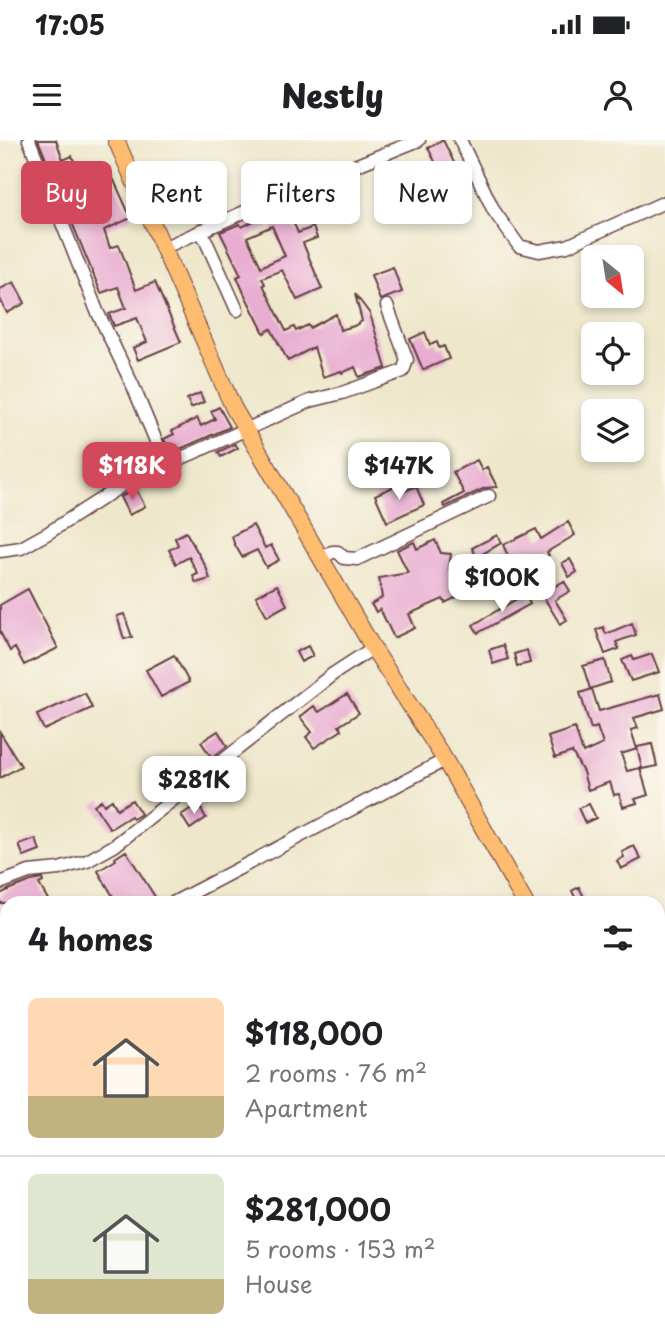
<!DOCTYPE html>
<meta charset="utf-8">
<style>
body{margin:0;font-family:"Playpen Sans",sans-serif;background:#f6f6f6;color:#202124;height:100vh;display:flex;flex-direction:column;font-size:26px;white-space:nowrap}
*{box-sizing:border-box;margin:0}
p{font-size:23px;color:#757577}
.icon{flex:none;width:38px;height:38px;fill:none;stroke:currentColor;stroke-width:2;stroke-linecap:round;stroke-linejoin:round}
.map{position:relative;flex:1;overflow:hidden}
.side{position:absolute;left:0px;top:756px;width:665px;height:448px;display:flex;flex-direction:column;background:#fff;border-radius:21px 21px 0 0;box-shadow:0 4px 10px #0003}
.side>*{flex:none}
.top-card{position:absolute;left:21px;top:21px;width:623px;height:63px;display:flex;gap:14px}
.needle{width:46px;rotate:150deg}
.buttons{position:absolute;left:581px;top:105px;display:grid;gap:14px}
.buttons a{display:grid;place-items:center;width:63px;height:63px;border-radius:10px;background:#fff;box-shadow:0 4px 10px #0003;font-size:35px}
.price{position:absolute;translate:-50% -60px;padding:0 16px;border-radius:14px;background:#fff;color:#222;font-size:23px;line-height:46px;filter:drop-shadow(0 2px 4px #0008)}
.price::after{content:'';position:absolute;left:50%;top:42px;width:21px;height:16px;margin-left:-10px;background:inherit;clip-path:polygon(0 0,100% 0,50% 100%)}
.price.active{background:#d1495b;color:#fff}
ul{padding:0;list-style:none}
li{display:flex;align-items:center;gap:21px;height:175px;padding:0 28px}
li+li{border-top:2px solid #e0e0e0}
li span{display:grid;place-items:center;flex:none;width:196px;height:140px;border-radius:10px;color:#555}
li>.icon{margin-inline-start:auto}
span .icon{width:84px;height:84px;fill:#fffc;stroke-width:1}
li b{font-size:30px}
h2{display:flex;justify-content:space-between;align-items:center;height:84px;padding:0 28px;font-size:30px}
.chip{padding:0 24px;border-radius:10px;background:#fff;box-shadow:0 4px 10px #0003;font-size:24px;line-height:63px}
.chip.active{background:#d1495b;color:#fff}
.status{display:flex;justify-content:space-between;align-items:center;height:49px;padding:0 35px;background:#fff;direction:ltr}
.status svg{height:19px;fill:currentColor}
header{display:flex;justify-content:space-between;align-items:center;height:91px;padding:0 28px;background:#fff;font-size:32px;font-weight:800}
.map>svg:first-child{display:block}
</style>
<div class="status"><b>17:05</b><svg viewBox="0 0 49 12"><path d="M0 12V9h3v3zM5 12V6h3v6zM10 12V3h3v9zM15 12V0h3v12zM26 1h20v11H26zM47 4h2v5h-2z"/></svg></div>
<header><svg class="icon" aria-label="menu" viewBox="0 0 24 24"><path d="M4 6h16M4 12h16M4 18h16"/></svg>Nestly<svg class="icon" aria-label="person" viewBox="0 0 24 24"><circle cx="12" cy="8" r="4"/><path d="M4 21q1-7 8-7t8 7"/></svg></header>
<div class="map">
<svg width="665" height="1204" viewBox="0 0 665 1204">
<rect width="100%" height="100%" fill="#fbf7ec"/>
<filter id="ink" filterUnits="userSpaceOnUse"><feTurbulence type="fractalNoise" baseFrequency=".0143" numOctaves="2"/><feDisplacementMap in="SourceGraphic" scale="14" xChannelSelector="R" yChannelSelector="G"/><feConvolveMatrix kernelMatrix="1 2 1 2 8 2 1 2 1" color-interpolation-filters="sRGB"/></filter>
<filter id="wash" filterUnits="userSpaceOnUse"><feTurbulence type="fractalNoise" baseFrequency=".00686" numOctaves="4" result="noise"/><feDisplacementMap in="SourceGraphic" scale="28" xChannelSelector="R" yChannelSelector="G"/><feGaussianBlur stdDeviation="1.57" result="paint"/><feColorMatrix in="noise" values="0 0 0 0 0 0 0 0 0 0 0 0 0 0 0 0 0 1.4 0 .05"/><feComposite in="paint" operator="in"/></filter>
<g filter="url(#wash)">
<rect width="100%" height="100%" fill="#eee7cb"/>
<g id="blocks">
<path fill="#e8add1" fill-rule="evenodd" d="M 38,0 L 56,0 L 63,20 L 72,16 L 82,39 L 108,27 L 131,78 L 104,90 L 110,108 L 119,105 L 136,150 L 155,142 L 181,202 L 138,220 L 133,208 L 147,202 L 137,178 L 114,186 L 109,174 L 126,168 L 118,147 L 101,153 Z
M 443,0 L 460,35 L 446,43 L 428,8 Z
M 285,64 L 298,93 L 313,87 L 317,98 L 303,103 L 322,149 L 297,160 L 282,130 L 262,138 L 265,144 L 263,145 L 286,191 L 294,187 L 296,191 L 308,185 L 310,188 L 336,174 L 340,190 L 354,186 L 362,181 L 355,154 L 370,174 L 386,228 L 359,237 L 355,227 L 342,233 L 341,231 L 323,237 L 314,207 L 288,221 L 271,189 L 264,193 L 244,153 L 237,137 L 241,135 L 220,92 L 240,84 L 242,87 L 256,80 L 255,77 ZM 272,86 L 285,116 L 261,127 L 247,97 Z
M 393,127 L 402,152 L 380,160 L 371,135 Z
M 14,142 L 25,163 L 7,173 L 0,159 L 0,149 Z
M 425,192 L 430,205 L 437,202 L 439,208 L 444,206 L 449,219 L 423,230 L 410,199 Z
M 200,253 L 204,262 L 191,268 L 187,259 Z
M 219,267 L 230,287 L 171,313 L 164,299 L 174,294 L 172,291 L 197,278 L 201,286 L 215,279 L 211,271 Z
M 235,304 L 238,308 L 221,317 L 218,312 Z
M 477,320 L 482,330 L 487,327 L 497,347 L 485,348 L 445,367 L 443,364 L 464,353 L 453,332 Z
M 395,346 L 399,354 L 416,346 L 424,365 L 387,382 L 375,355 Z
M 136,349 L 145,366 L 129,375 L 120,357 Z
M 568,382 L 575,395 L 547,412 L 549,415 L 516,433 L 503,405 L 536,389 L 541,399 Z
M 253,385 L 265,408 L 271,405 L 279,420 L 266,427 L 257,410 L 242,417 L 234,403 L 232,396 Z
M 186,392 L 206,427 L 210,439 L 196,443 L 193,436 L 198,434 L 189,417 L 176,424 L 169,410 L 178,405 L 175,398 Z
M 497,395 L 501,403 L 477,417 L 472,408 Z
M 435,400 L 441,413 L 451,414 L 449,429 L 452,428 L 465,453 L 445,463 L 443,459 L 409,474 L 415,488 L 394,498 L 380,469 L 376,472 L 371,464 L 382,458 L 379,438 L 408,433 L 397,410 L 414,402 L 417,409 Z
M 570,419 L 577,432 L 569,437 L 562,423 Z
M 564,441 L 570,451 L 555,460 L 567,480 L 560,484 L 540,451 L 548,446 L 550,449 Z
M 277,445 L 287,465 L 267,476 L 256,456 Z
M 28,449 L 58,508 L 24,525 L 15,508 L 10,511 L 0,492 L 0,465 Z
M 525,454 L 530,464 L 478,493 L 473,485 Z
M 124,474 L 132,497 L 124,499 L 117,476 Z
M 632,483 L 636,495 L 616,502 L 619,509 L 605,514 L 596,490 L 603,487 L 606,494 Z
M 503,505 L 508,519 L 493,524 L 489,510 Z
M 308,506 L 313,516 L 301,522 L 296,512 Z
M 527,510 L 530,523 L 517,526 L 514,514 Z
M 652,514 L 659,532 L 631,541 L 622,520 L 632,516 L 634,520 Z
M 174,515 L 189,542 L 161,557 L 146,530 Z
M 605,520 L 611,542 L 590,549 L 583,526 Z
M 592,549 L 599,571 L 660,554 L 664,569 L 634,578 L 638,588 L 631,590 L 637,609 L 621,614 L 627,631 L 640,628 L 648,655 L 635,659 L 637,663 L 623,667 L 619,654 L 614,655 L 610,642 L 588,650 L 583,632 L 572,612 L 555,618 L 548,597 L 575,588 L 583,613 L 603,604 L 597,587 L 591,589 L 580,553 Z
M 85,553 L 92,568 L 44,590 L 37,575 Z
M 347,554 L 359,573 L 339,586 L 342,590 L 314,608 L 306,597 L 312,592 L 300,577 L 314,566 L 319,572 Z
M 218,591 L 227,606 L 212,618 L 201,602 Z
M 0,592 L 21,626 L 0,638 Z
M 652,604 L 657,626 L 642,629 L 637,607 Z
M 101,660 L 104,665 L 112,660 L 117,669 L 132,660 L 141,674 L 133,679 L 131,676 L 110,689 L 94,665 Z
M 198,664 L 206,678 L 190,689 L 181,675 Z
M 589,664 L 596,678 L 585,683 L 578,668 Z
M 36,699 L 40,711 L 24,717 L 19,705 Z
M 634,706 L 641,719 L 621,729 L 617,721 L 624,717 L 622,712 Z
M 126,711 L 157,760 L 152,763 L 131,763 L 128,758 L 117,763 L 98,731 L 116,720 L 115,718 Z
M 42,739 L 43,742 L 39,744 L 50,763 L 0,763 L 0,754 L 10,749 L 31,741 Z
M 579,747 L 587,763 L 578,763 L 572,751 Z"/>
</g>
</g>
<g filter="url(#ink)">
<use href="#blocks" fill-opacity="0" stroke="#633d43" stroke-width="2"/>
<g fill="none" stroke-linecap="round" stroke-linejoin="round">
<defs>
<path id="minor" d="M 29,0 L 97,171 L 133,246 L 166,325 L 310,261 L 342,253 L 403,231 L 407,220 L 387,166
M 460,0 L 494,71 L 519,106 L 539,111 L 567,106 L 665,62
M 201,90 L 237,170
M 163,108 L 285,54 L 419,0
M 0,411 L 21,408 L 48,393 L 121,346 L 166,325
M 321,419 L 332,412 L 338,412 L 344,418 L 357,419 L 489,356
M 0,743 L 29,732 L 59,729 L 87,721 L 114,706 L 333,534 L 373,508
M 173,763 L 445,620
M 0,950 L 7,946
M 658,1034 L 665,1032"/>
<path id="major" d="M 116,0 L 233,267 L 373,508 L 445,620 L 525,763
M 658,1086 L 665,1108"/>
</defs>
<use href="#minor" stroke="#633d43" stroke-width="15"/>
<use href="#major" stroke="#633d43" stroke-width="18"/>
<use href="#minor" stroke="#fff" stroke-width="12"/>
<use href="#major" stroke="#fdbc70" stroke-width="16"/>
</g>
</g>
</svg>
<div class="buttons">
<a><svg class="needle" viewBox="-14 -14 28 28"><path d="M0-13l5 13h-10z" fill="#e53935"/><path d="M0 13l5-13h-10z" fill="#757577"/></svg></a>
<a><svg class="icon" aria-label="locate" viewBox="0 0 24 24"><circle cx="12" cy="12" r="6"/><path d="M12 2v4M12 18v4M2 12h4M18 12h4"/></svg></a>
<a><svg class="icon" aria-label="layers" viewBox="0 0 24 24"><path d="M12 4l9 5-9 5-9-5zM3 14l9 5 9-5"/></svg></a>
</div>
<b class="price active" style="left:132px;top:362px">$118K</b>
<b class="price" style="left:399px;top:362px">$147K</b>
<b class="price" style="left:502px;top:474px">$100K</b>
<b class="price" style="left:194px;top:676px">$281K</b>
<div class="top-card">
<a class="chip active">Buy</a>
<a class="chip">Rent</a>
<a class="chip">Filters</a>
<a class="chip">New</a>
</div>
<section class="side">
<h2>4 homes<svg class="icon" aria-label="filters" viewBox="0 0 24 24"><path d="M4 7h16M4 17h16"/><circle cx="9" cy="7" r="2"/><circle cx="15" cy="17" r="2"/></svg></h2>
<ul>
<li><span style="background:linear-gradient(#ffd9b3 70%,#c2b280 0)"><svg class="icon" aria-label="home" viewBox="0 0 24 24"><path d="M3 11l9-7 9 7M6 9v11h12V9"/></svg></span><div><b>$118,000</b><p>2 rooms · 76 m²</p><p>Apartment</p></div></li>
<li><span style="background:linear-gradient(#dfe7d0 75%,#c2b280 0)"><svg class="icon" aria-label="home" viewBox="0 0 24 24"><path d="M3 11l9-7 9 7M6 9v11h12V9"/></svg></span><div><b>$281,000</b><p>5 rooms · 153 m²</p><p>House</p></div></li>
</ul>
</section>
</div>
